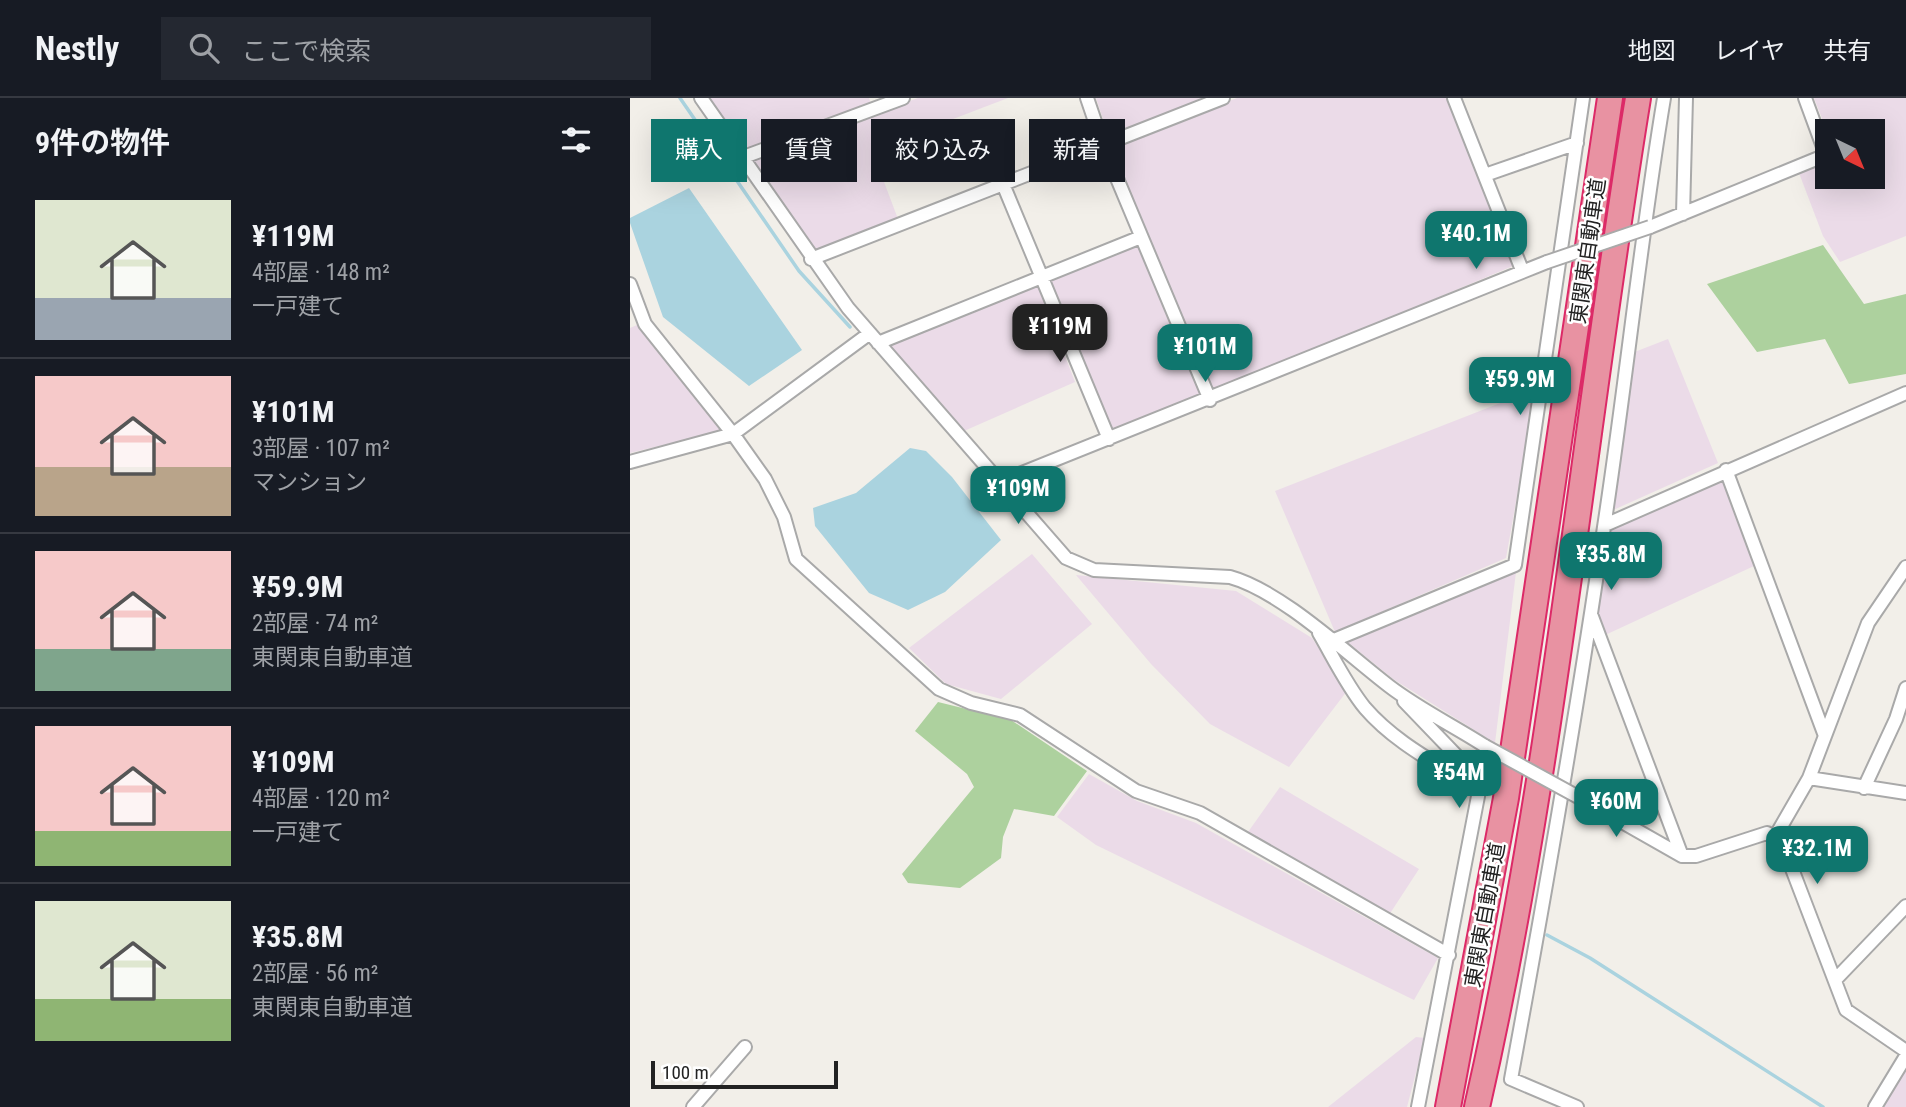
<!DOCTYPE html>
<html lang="ja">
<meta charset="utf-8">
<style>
body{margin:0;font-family:"Roboto Condensed","Noto Sans JP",sans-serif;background:#242831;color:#f1f3f6;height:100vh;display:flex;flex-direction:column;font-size:26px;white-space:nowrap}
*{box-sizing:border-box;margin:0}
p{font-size:23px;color:#9ea1a6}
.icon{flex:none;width:38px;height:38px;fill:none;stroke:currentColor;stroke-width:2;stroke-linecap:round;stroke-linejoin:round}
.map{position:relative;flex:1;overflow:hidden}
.side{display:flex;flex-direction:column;background:#171b24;width:630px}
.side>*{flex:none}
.top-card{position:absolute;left:21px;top:21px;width:665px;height:63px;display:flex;gap:14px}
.needle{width:46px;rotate:137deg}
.controls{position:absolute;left:1185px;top:21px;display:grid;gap:14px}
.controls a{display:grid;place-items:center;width:70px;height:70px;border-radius:0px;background:#171b24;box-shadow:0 7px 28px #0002;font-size:35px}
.scale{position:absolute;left:21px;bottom:18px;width:187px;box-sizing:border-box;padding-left:7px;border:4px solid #222;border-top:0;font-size:19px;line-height:24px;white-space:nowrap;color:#222;-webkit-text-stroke:5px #fff;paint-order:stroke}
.price{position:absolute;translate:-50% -60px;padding:0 16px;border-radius:14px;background:#0f766e;color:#fff;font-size:23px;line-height:46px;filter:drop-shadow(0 2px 4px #0008)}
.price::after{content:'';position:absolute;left:50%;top:42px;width:21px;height:16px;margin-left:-10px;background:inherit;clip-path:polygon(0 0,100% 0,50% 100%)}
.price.current{background:#222;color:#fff}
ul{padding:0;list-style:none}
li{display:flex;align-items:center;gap:21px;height:175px;padding:0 35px}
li+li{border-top:2px solid #363941}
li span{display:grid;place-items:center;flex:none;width:196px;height:140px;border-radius:0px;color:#555}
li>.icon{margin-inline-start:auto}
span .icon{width:84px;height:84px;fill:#fffc;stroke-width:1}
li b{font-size:30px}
h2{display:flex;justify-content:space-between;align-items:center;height:84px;padding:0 35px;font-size:30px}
.pill{padding:0 24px;border-radius:0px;background:#171b24;box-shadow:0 7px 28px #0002;font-size:24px;line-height:63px}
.pill.current{background:#0f766e;color:#fff}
header{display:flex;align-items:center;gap:42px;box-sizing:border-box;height:98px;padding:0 35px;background:#171b24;border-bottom:2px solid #363941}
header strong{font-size:33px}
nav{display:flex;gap:38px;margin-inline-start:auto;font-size:24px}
.search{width:490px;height:63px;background:#242831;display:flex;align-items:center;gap:18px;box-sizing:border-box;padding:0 24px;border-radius:0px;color:#9ea1a6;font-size:26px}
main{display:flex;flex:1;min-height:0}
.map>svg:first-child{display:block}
</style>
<header>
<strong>Nestly</strong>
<div class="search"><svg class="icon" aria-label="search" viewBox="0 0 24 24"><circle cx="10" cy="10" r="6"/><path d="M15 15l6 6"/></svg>ここで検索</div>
<nav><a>地図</a><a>レイヤ</a><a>共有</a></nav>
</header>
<main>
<section class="side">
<h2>9件の物件<svg class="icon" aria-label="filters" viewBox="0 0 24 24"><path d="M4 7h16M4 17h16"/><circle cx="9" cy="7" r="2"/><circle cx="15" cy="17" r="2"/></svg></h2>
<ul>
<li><span style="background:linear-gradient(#dfe7d0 70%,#9aa5b1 0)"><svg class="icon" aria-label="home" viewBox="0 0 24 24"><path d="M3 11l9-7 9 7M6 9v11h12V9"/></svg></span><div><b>¥119M</b><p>4部屋 · 148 m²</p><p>一戸建て</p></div></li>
<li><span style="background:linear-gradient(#f6c9c9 65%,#b9a48a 0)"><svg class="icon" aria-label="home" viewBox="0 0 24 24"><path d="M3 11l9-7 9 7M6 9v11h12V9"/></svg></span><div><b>¥101M</b><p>3部屋 · 107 m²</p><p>マンション</p></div></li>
<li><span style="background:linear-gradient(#f6c9c9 70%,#7fa58c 0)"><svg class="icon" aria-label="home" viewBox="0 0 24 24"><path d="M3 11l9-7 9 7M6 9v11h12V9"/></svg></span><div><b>¥59.9M</b><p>2部屋 · 74 m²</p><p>東関東自動車道</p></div></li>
<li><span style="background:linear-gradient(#f6c9c9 75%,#8fb573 0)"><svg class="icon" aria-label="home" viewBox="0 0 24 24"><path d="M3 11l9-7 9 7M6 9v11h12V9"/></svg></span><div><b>¥109M</b><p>4部屋 · 120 m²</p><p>一戸建て</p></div></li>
<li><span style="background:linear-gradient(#dfe7d0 70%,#8fb573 0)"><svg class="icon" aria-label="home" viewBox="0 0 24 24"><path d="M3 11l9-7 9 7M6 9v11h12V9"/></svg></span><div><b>¥35.8M</b><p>2部屋 · 56 m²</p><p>東関東自動車道</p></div></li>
</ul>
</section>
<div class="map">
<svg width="1276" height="1009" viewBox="0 0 1276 1009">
<rect width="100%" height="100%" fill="#f2efe9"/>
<path fill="#ebdbe8" d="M 79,0 L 239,0 L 241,6 L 115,53 Z
M 288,0 L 378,0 L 242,52 L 268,121 L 185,152 L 119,61 Z
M 466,0 L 577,0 L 479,39 Z
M 607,0 L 817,0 L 883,168 L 583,294 L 481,48 Z
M 1184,0 L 1276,0 L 1276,138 L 1210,164 L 1193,138 L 1169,75 L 1197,61 L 1197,79 L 1242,79 L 1242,33 L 1197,33 Z
M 508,146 L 570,296 L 481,331 L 419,183 Z
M 408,187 L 445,284 L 334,333 L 258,245 Z
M 7,227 L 91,333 L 0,355 L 0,230 Z
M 1038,241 L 1088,365 L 981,413 L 1002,255 Z
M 906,291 L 876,460 L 705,534 L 645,393 Z
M 1091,380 L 1124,468 L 973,538 L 965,515 L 980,428 Z
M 402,456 L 462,526 L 371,601 L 316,586 L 279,550 Z
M 886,474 L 865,645 L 763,581 L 715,542 Z
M 446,477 L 606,493 L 682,540 L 717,593 L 659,669 L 580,626 L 521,566 Z
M 459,676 L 507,703 L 566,725 L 808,860 L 784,902 L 466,747 L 427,719 Z
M 650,689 L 789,771 L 759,817 L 618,734 Z
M 786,939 L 795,940 L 777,1009 L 698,1009 Z
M 1276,969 L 1276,1009 L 1251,1009 Z"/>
<path fill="#add19e" d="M 1193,147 L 1234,206 L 1276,196 L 1276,276 L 1219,286 L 1195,241 L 1127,254 L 1077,186 Z
M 308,604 L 381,622 L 457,673 L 424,718 L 384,711 L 373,739 L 371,760 L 330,790 L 278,785 L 272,776 L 344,689 L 337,676 L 285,633 Z"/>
<path fill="#aad3df" d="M 59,90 L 172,252 L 119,288 L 33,219 L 0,125 L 0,120 Z
M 280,350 L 296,353 L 322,379 L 371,442 L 315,494 L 278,512 L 239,495 L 185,428 L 183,410 L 226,395 Z"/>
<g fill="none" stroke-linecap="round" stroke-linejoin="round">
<path stroke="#aad3df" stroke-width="3.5" d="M 50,0 L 169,173 L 220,229
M 917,837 L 960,860 L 1193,1009"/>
<defs>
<path id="street" d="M 71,0 L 218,210 L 436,460 L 464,472 L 600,479 C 651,493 716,555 759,588 C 789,611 824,628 855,648
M 824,0 L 892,172
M 111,60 L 273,0
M 855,77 L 947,45
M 373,86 L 479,341
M 1053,116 L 1056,0
M 1020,129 L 1196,57 L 1175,0
M 181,161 L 473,47 L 457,0
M 0,186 L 15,226 L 103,336 L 135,381 L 154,419 L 166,461 L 309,591 L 341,605 L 390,617 L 506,693 L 570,715 L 819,857
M 248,245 L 511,139
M 580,302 L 473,47 L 593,0
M 0,364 L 103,336 L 240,235
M 1096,372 L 1195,638
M 372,383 L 917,164
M 975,427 L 1276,295
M 961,516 L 1052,758
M 689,535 C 703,559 717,588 735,610 C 766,646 810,667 849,693
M 704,542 L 885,467 L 953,0
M 774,603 L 847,679 L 849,693 L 788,1009
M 1179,680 L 1276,695
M 1234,690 L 1266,621 L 1276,590
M 950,700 L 1052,758 L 1066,758 L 1137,735 L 1151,742 L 1216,912 L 1276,953
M 1145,739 L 1179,680 L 1238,525 L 1276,469
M 1205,882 L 1276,808
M 63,1009 L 115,949
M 947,1009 L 881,981 C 915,797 947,614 974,429 C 996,286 1010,143 1034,0
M 1245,1009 L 1276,958"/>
<path id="highway" d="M 818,1009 L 876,700 L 980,0
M 847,1009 C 923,677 953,336 1008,0"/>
</defs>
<use href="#street" stroke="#a9a9a9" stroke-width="16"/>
<use href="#highway" stroke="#dc2a67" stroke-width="28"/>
<use href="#street" stroke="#fff" stroke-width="12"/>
<use href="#highway" stroke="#e892a2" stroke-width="24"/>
<defs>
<path id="street-bridge" d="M 917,164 L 1020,129
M 855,648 L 950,700"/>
</defs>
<use href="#street-bridge" stroke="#a9a9a9" stroke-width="16" stroke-linecap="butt"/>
<use href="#street-bridge" stroke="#fff" stroke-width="12"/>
</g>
<g text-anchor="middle" stroke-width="5" stroke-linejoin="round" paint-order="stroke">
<g font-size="21" fill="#222" stroke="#fff">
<text transform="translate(958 153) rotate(-82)" y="7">東関東自動車道</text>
<text transform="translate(855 817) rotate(-80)" y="7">東関東自動車道</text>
</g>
</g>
</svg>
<div class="controls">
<a><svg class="needle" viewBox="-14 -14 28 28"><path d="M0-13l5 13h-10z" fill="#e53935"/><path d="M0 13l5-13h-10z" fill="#9ea1a6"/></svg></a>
</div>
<div class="scale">100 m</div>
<b class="price" style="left:846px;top:173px">¥40.1M</b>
<b class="price current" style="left:430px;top:266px">¥119M</b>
<b class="price" style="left:575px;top:286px">¥101M</b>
<b class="price" style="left:890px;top:319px">¥59.9M</b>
<b class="price" style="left:388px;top:428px">¥109M</b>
<b class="price" style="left:981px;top:494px">¥35.8M</b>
<b class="price" style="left:829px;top:712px">¥54M</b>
<b class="price" style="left:986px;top:741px">¥60M</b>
<b class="price" style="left:1187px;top:788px">¥32.1M</b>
<div class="top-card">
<a class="pill current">購入</a>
<a class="pill">賃貸</a>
<a class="pill">絞り込み</a>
<a class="pill">新着</a>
</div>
</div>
</main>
